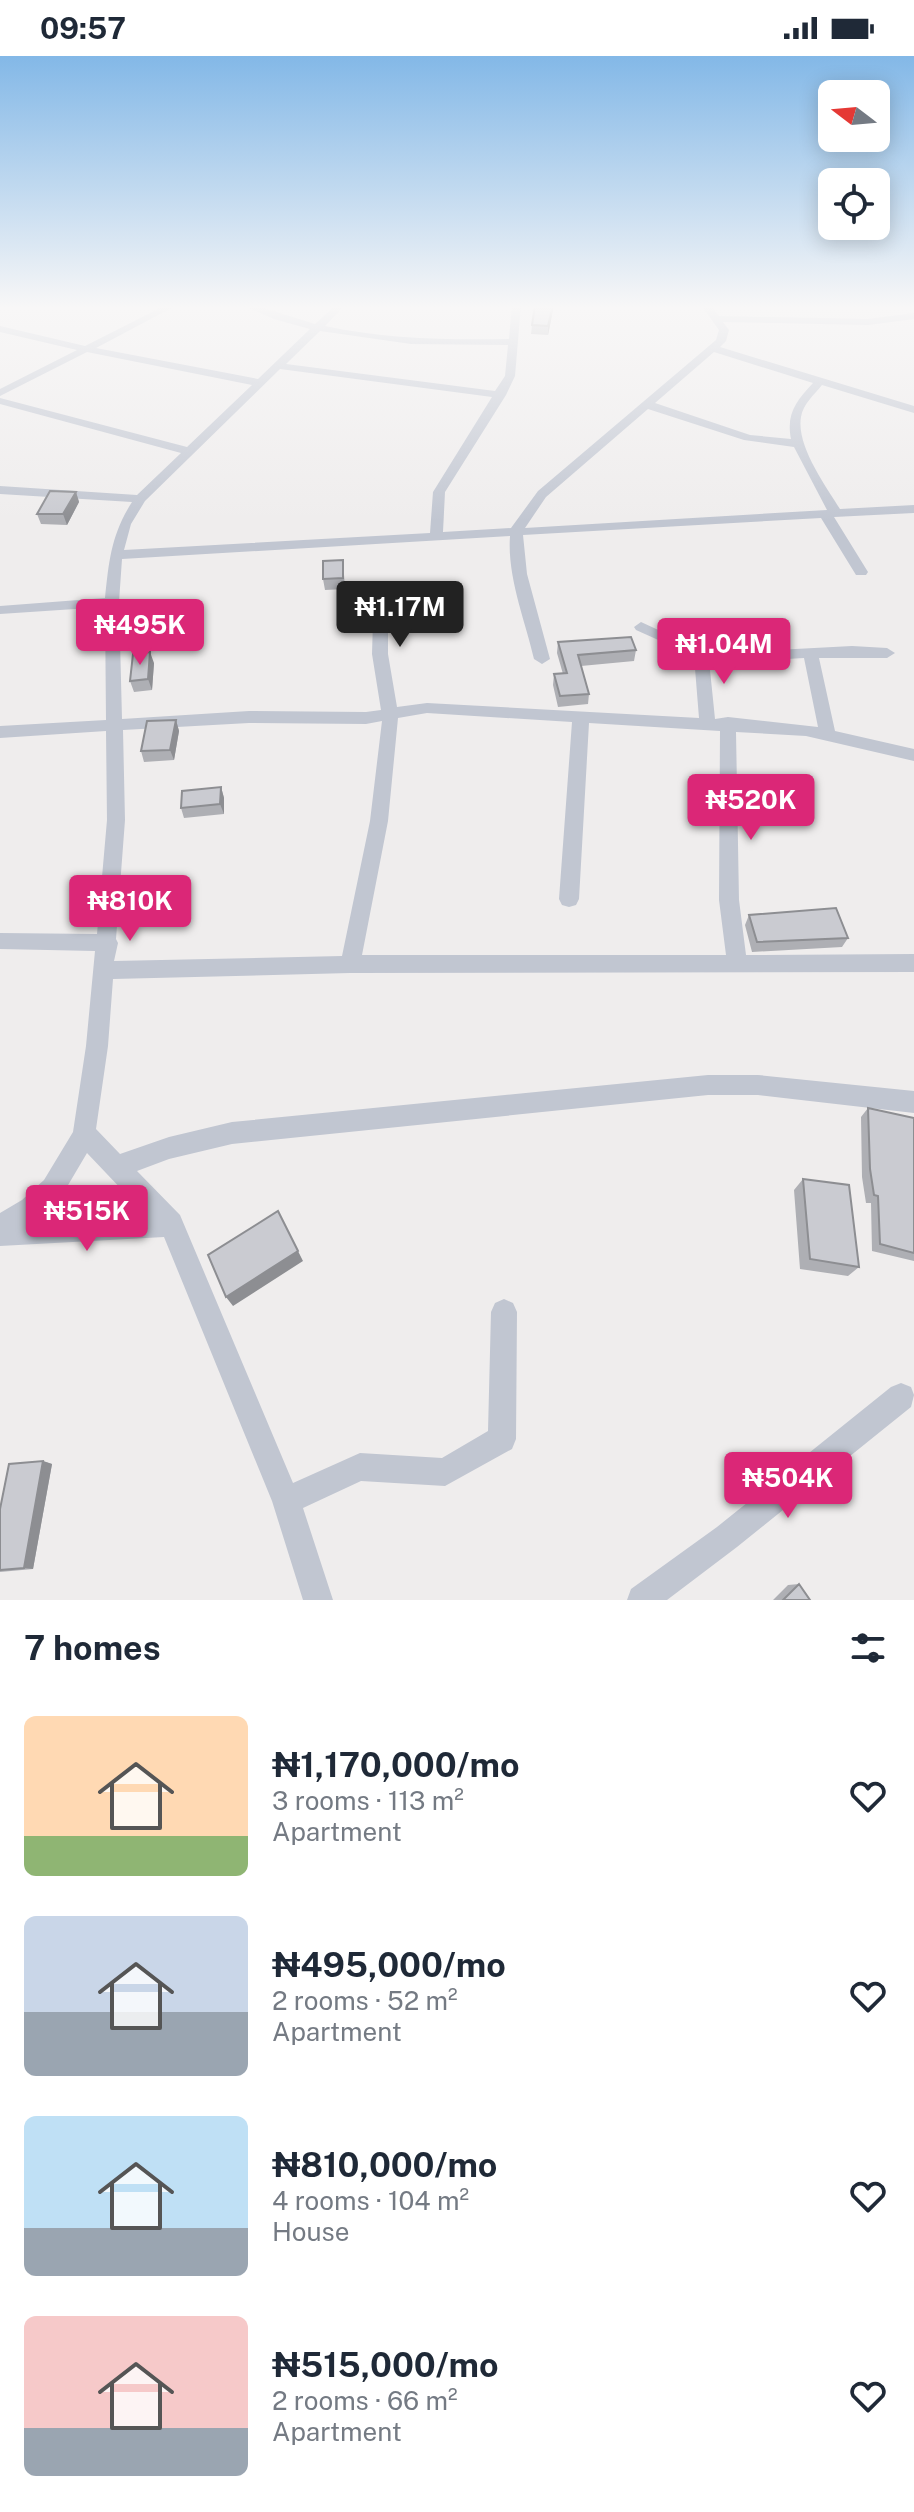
<!DOCTYPE html>
<meta charset="utf-8">
<style>
body{margin:0;font-family:"Public Sans",sans-serif;background:#f2f2f3;color:#1f2937;height:100vh;display:flex;flex-direction:column;font-size:30px;white-space:nowrap}
*{box-sizing:border-box;margin:0}
p{font-size:26px;color:#747a83}
.icon{flex:none;width:44px;height:44px;fill:none;stroke:currentColor;stroke-width:2;stroke-linecap:round;stroke-linejoin:round}
.map{position:relative;height:1544px;overflow:hidden}
.sheet{display:flex;flex-direction:column;background:#fff;flex:1}
.sheet>*{flex:none}
.needle{width:52px;rotate:286deg}
.fabs{position:absolute;left:818px;top:24px;display:grid;gap:16px}
.fabs a{display:grid;place-items:center;width:72px;height:72px;border-radius:12px;background:#fff;box-shadow:0 4px 20px #0003;font-size:40px}
.price{position:absolute;translate:-50% -68px;padding:0 18px;border-radius:8px;background:#db2777;color:#fff;font-size:26px;line-height:52px;filter:drop-shadow(0 2px 4px #0008)}
.price::after{content:'';position:absolute;left:50%;top:48px;width:24px;height:18px;margin-left:-12px;background:inherit;clip-path:polygon(0 0,100% 0,50% 100%)}
.price.active{background:#222;color:#fff}
ul{padding:0;list-style:none}
li{display:flex;align-items:center;gap:24px;height:200px;padding:0 24px}
li span{display:grid;place-items:center;flex:none;width:224px;height:160px;border-radius:12px;color:#555}
li>.icon{margin-inline-start:auto}
span .icon{width:96px;height:96px;fill:#fffc;stroke-width:1}
li b{font-size:34px}
h2{display:flex;justify-content:space-between;align-items:center;height:96px;padding:0 24px;font-size:34px}
.status{display:flex;justify-content:space-between;align-items:center;height:56px;padding:0 40px;background:#fff;direction:ltr}
.status svg{height:22px;fill:currentColor}
.map>svg:first-child{display:block}
</style>
<div class="status"><b>09:57</b><svg viewBox="0 0 49 12"><path d="M0 12V9h3v3zM5 12V6h3v6zM10 12V3h3v9zM15 12V0h3v12zM26 1h20v11H26zM47 4h2v5h-2z"/></svg></div>
<div class="map">
<svg width="914" height="1544" viewBox="0 0 914 1544">
<rect width="100%" height="100%" fill="#efeded"/>
<g fill="none" stroke-linecap="round" stroke-linejoin="round">
<path fill="#c1c6d1" fill-rule="evenodd" d="M 166,249 L 177,249 L 96,292 L 258,323 L 310,273 L 274,263 L 242,249 L 254,249 L 315,268 L 336,249 L 345,249 L 325,270 C 385,283 447,284 509,283 L 512,249 L 521,249 L 515,320 L 506,339 L 445,436 L 443,476 L 511,472 L 538,435 L 716,284 L 719,274 L 701,249 L 710,249 L 719,260 L 868,263 L 914,257 L 914,263 L 868,269 L 723,266 L 729,274 L 726,285 L 720,291 L 914,350 L 914,357 L 822,329 C 814,339 803,348 801,361 C 796,389 825,429 840,453 L 914,449 L 914,457 L 834,461 L 868,516 L 866,519 L 856,519 L 821,462 L 523,479 L 527,518 L 550,603 L 542,608 L 534,603 C 525,564 507,521 510,480 L 122,503 L 119,546 L 122,663 L 249,655 L 366,656 L 381,654 L 372,598 L 374,530 L 381,526 L 388,530 L 388,598 L 397,651 L 427,647 L 699,662 L 694,600 L 636,574 L 634,571 L 641,566 L 693,590 L 720,597 L 852,590 L 887,592 L 895,597 L 887,602 L 819,602 L 835,675 L 914,693 L 914,705 L 806,680 L 736,676 L 739,844 L 746,899 L 914,898 L 914,916 L 350,917 L 113,923 L 108,990 L 96,1073 L 120,1098 L 169,1081 L 232,1066 L 708,1019 L 758,1019 L 914,1035 L 914,1057 L 758,1039 L 708,1039 L 232,1088 L 169,1103 L 137,1115 L 180,1159 L 293,1427 L 360,1397 L 442,1402 L 488,1375 L 491,1256 L 495,1247 L 504,1243 L 513,1247 L 517,1256 L 516,1383 L 512,1393 L 445,1430 L 361,1425 L 303,1452 L 333,1544 L 303,1544 L 272,1445 L 164,1181 L 0,1190 L 0,1157 L 22,1144 L 44,1124 L 73,1076 L 86,990 L 95,895 L 0,893 L 0,877 L 97,878 L 107,764 L 106,675 L 0,682 L 0,670 L 106,664 L 105,551 L 0,558 L 0,550 L 105,542 C 109,505 111,479 132,446 L 0,438 L 0,430 L 137,439 L 181,397 L 0,348 L 0,342 L 187,391 L 252,329 L 87,296 L 0,340 L 0,333 L 77,294 L 0,276 L 0,270 L 85,290 ZM 320,275 L 411,288 L 508,289 L 505,320 L 495,335 L 286,308 ZM 714,296 L 813,327 C 796,345 786,358 791,383 L 750,379 L 655,347 ZM 280,313 L 492,341 L 433,436 L 430,477 L 124,494 L 131,468 L 145,445 ZM 648,353 L 744,384 L 794,391 L 827,454 L 525,472 L 546,441 ZM 804,602 L 818,671 L 728,661 L 715,663 L 709,604 L 720,607 ZM 427,657 L 572,666 L 559,843 L 562,849 L 569,851 L 576,849 L 579,843 L 589,667 L 720,675 L 719,844 L 726,899 L 362,899 L 388,765 L 398,662 ZM 382,665 L 370,765 L 342,900 L 114,905 L 118,887 L 116,883 L 125,764 L 123,674 L 249,667 L 366,668 ZM 87,1097 L 144,1157 L 35,1164 L 61,1141 Z
M 901,1327 L 911,1331 L 914,1339 L 911,1351 L 737,1491 L 667,1544 L 627,1544 L 631,1533 L 717,1471 L 891,1331 Z"/>
</g>
<path fill="#aeafb4" d="M 553,254 L 548,279 L 531,278 L 532,269 Z
M 76,436 L 79,446 L 67,469 L 41,468 L 37,458 Z
M 343,504 L 345,533 L 325,534 L 323,523 Z
M 558,586 L 636,594 L 634,605 L 581,610 L 589,638 L 588,648 L 558,651 L 553,629 L 554,618 L 563,618 L 557,597 Z
M 154,607 L 152,634 L 134,636 L 130,625 Z
M 176,664 L 179,675 L 174,704 L 144,706 L 141,695 Z
M 221,731 L 224,742 L 224,758 L 184,762 L 181,752 Z
M 749,859 L 848,882 L 842,891 L 752,896 L 745,869 Z
M 868,1052 L 914,1062 L 914,1205 L 872,1195 L 871,1147 L 866,1147 L 862,1121 L 861,1061 Z
M 803,1123 L 859,1211 L 848,1220 L 800,1213 L 794,1134 Z
M 43,1405 L 52,1408 L 33,1513 L 0,1516 L 0,1453 Z
M 799,1528 L 810,1544 L 773,1544 L 788,1529 Z"/>
<path fill="#8d8e92" d="M 554,249 L 548,279 L 548,270 Z
M 76,436 L 79,446 L 67,469 L 63,458 Z
M 150,596 L 154,607 L 152,634 L 148,623 Z
M 176,664 L 179,675 L 174,704 L 170,694 Z
M 221,731 L 224,742 L 224,758 L 220,748 Z
M 298,1195 L 303,1205 L 233,1250 L 226,1241 Z
M 43,1405 L 52,1408 L 33,1513 L 24,1512 Z"/>
<path fill="#cacbd1" stroke="#8d8e92" stroke-width="2" d="M 535,249 L 553,249 L 548,270 L 532,269 Z
M 50,435 L 76,436 L 63,458 L 37,458 Z
M 343,504 L 343,522 L 323,523 L 323,505 Z
M 631,581 L 636,594 L 578,599 L 589,638 L 560,640 L 554,618 L 567,617 L 558,586 Z
M 150,596 L 148,623 L 130,625 L 133,598 Z
M 176,664 L 170,694 L 141,695 L 147,665 Z
M 221,731 L 220,748 L 181,752 L 182,735 Z
M 836,852 L 848,882 L 757,886 L 749,859 Z
M 868,1052 L 914,1062 L 914,1197 L 880,1188 L 878,1140 L 874,1139 L 870,1113 Z
M 803,1123 L 849,1129 L 859,1211 L 810,1203 Z
M 278,1155 L 298,1195 L 226,1241 L 208,1199 Z
M 43,1405 L 24,1512 L 0,1514 L 0,1453 L 9,1408 Z
M 799,1528 L 810,1544 L 783,1544 Z"/>
<linearGradient id="sky" x2="0" y2="1"><stop stop-color="#83b8e7"/><stop offset="0.54" stop-color="#f8f7f7"/><stop offset="1" stop-color="#f8f7f7" stop-opacity="0"/></linearGradient>
<rect width="914" height="465" fill="url(#sky)"/>
</svg>
<div class="fabs">
<a><svg class="needle" viewBox="-14 -14 28 28"><path d="M0-13l5 13h-10z" fill="#e53935"/><path d="M0 13l5-13h-10z" fill="#747a83"/></svg></a>
<a><svg class="icon" aria-label="locate" viewBox="0 0 24 24"><circle cx="12" cy="12" r="6"/><path d="M12 2v4M12 18v4M2 12h4M18 12h4"/></svg></a>
</div>
<b class="price active" style="left:400px;top:593px">₦1.17M</b>
<b class="price" style="left:140px;top:611px">₦495K</b>
<b class="price" style="left:724px;top:630px">₦1.04M</b>
<b class="price" style="left:751px;top:786px">₦520K</b>
<b class="price" style="left:130px;top:887px">₦810K</b>
<b class="price" style="left:87px;top:1197px">₦515K</b>
<b class="price" style="left:788px;top:1464px">₦504K</b>
</div>
<section class="sheet">
<h2>7 homes<svg class="icon" aria-label="filters" viewBox="0 0 24 24"><path d="M4 7h16M4 17h16"/><circle cx="9" cy="7" r="2"/><circle cx="15" cy="17" r="2"/></svg></h2>
<ul>
<li><span style="background:linear-gradient(#ffd9b3 75%,#8fb573 0)"><svg class="icon" aria-label="home" viewBox="0 0 24 24"><path d="M3 11l9-7 9 7M6 9v11h12V9"/></svg></span><div><b>₦1,170,000/mo</b><p>3 rooms · 113 m²</p><p>Apartment</p></div><svg class="icon" aria-label="heart" viewBox="0 0 24 24"><path d="M12 20l-8-8c-3-5 5-10 8-4 3-6 11-1 8 4z"/></svg></li>
<li><span style="background:linear-gradient(#c9d6e8 60%,#9aa5b1 0)"><svg class="icon" aria-label="home" viewBox="0 0 24 24"><path d="M3 11l9-7 9 7M6 9v11h12V9"/></svg></span><div><b>₦495,000/mo</b><p>2 rooms · 52 m²</p><p>Apartment</p></div><svg class="icon" aria-label="heart" viewBox="0 0 24 24"><path d="M12 20l-8-8c-3-5 5-10 8-4 3-6 11-1 8 4z"/></svg></li>
<li><span style="background:linear-gradient(#bfe0f5 70%,#9aa5b1 0)"><svg class="icon" aria-label="home" viewBox="0 0 24 24"><path d="M3 11l9-7 9 7M6 9v11h12V9"/></svg></span><div><b>₦810,000/mo</b><p>4 rooms · 104 m²</p><p>House</p></div><svg class="icon" aria-label="heart" viewBox="0 0 24 24"><path d="M12 20l-8-8c-3-5 5-10 8-4 3-6 11-1 8 4z"/></svg></li>
<li><span style="background:linear-gradient(#f6c9c9 70%,#9aa5b1 0)"><svg class="icon" aria-label="home" viewBox="0 0 24 24"><path d="M3 11l9-7 9 7M6 9v11h12V9"/></svg></span><div><b>₦515,000/mo</b><p>2 rooms · 66 m²</p><p>Apartment</p></div><svg class="icon" aria-label="heart" viewBox="0 0 24 24"><path d="M12 20l-8-8c-3-5 5-10 8-4 3-6 11-1 8 4z"/></svg></li>
</ul>
</section>
